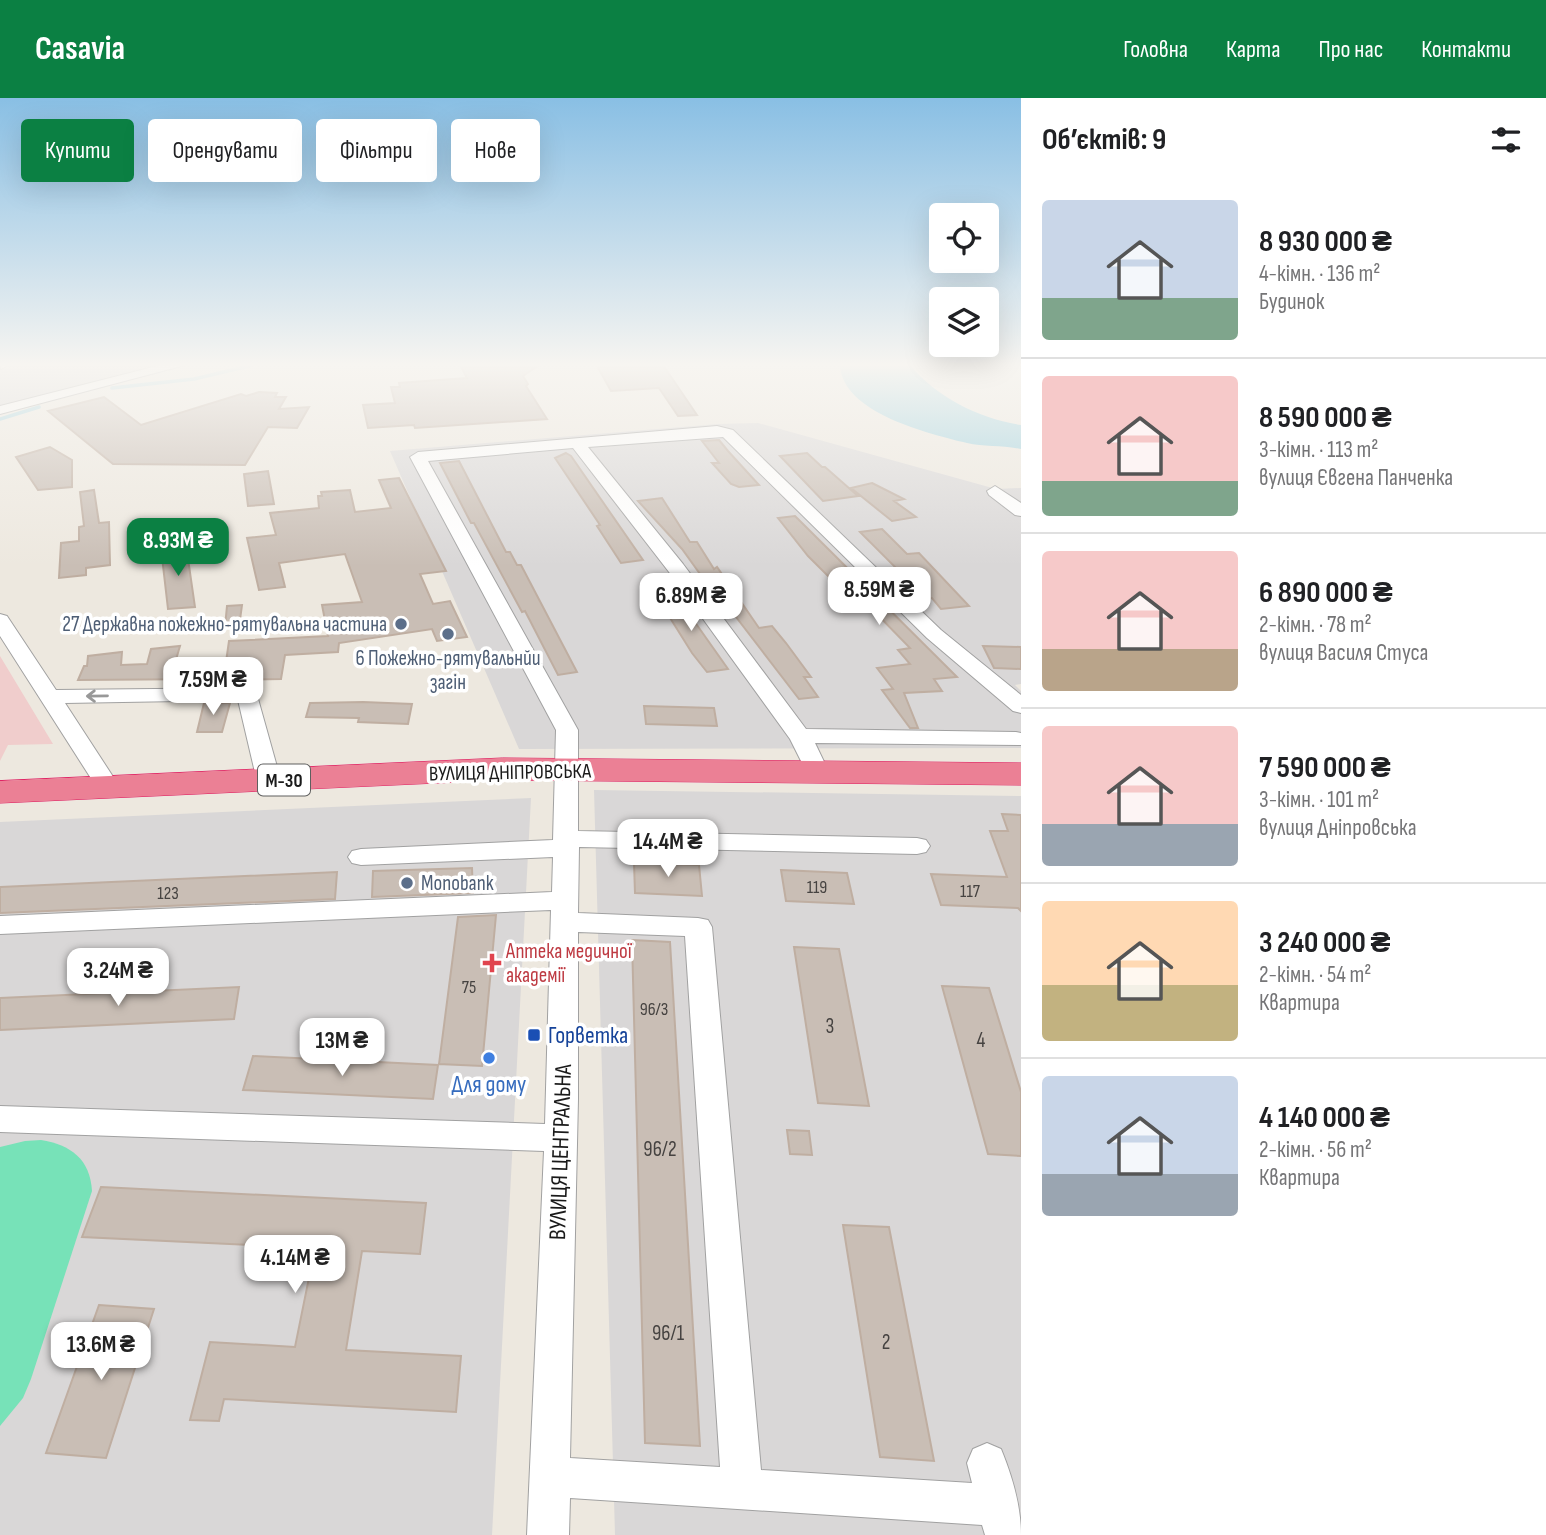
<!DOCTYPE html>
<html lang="uk">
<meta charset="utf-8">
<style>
body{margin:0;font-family:"Sofia Sans Condensed",sans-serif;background:#f6f6f6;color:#202124;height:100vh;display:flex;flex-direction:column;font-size:26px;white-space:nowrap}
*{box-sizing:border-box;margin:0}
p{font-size:23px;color:#757577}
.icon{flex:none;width:38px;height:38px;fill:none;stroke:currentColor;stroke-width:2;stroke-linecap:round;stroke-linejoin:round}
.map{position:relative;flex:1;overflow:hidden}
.details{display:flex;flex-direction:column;background:#fff;width:525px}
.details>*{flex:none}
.guide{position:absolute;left:21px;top:21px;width:665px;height:63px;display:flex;gap:14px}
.fabs{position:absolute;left:929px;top:105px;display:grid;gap:14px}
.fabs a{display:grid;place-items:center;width:70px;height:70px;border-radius:7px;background:#fff;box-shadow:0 7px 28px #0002;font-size:35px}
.price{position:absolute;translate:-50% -60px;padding:0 16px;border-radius:14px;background:#fff;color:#222;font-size:23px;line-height:46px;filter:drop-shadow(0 2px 4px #0008)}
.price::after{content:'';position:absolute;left:50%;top:42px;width:21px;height:16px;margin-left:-10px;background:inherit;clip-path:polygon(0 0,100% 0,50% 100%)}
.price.selected{background:#0b8043;color:#fff}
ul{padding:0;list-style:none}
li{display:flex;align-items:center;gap:21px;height:175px;padding:0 21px}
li+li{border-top:2px solid #e0e0e0}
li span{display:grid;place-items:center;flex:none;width:196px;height:140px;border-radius:7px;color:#555}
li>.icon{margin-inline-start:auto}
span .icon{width:84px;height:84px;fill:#fffc;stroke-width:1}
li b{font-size:30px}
h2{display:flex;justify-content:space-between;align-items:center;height:84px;padding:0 21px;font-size:30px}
.tag{padding:0 24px;border-radius:7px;background:#fff;box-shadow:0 7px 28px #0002;font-size:24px;line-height:63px}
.tag.selected{background:#0b8043;color:#fff}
header{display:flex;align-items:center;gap:42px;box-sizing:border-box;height:98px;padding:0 35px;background:#0b8043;color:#fff}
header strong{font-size:33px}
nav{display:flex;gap:38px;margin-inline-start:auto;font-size:24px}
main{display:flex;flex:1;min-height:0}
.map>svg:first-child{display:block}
</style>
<header>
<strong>Casavia</strong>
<nav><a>Головна</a><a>Карта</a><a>Про нас</a><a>Контакти</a></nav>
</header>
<main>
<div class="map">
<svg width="1021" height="1437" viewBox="0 0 1021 1437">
<rect width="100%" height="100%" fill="#ede8df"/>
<path fill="#d9d7d7" d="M 0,267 L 190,267 L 0,316 Z
M 758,325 L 996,391 L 1021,390 L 1021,586 L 1015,587 L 1021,593 L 1021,650 L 519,651 L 390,353 L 718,326 Z
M 594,692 L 1021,698 L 1021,1437 L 615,1437 Z
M 531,700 L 492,1437 L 0,1437 L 0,724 Z"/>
<path fill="#f0cdcc" d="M 0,558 L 53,646 L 8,647 L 0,663 Z"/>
<path fill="#77e2b8" d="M 41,1042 C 71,1047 90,1061 92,1093 L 31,1281 L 23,1300 L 0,1328 L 0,1049 L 25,1043 Z"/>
<path fill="#9cd0de" d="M 840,267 L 910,267 C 936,299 980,321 1021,327 L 1021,351 C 1003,347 984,349 967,345 C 930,336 842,315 840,267 Z"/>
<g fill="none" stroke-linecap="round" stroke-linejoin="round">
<path stroke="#9cd0de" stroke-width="3.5" d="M 112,290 L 194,281 L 253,267
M 0,321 L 39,309"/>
</g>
<path fill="#c9beb5" stroke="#bfaea1" stroke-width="2" d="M 460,267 L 539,267 L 523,278 L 528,286 L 526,288 L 547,321 L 415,330 L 414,327 L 368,330 L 363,307 L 395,305 L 391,289 L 400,289 L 399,285 L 467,280 Z
M 614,267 L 663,267 L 697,317 L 678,318 L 659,290 L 611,293 L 597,268 Z
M 259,294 L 277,295 L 275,299 L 286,299 L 279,311 L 309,309 L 297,330 L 268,329 L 245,367 L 113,366 L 48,313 L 104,299 L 141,327 L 241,296 L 246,298 Z
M 719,342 L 728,353 L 759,387 L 739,389 L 731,386 L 712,365 L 719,365 L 702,343 Z
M 50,349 L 72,362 L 72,389 L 38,392 L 16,359 Z
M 566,355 L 571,358 L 643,462 L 621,465 L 597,428 L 600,427 L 555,360 Z
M 807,355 L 822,369 L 825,369 L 858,398 L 823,403 L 780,358 Z
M 459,363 L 506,454 L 510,454 L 517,467 L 521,467 L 577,574 L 558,577 L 525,513 L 522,514 L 474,425 L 471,425 L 440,365 Z
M 268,373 L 274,406 L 248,408 L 244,376 Z
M 399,380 L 446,473 L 420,476 L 433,506 L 450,503 L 467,539 L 437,543 L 432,531 L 339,545 L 338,554 L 285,557 L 281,581 L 236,582 L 235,588 L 210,588 L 212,581 L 78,582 L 84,568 L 87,568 L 88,558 L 122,554 L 121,567 L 147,566 L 151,551 L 180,548 L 175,565 L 226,564 L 229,543 L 328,538 L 322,507 L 362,504 L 345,456 L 279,465 L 285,489 L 259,492 L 247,440 L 276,437 L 270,415 L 319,410 L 318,398 L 322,398 L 321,394 L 350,392 L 355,414 L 391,410 L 379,382 Z
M 872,385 L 904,401 L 894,403 L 916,419 L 892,423 L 851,390 Z
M 94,392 L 99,425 L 109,424 L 110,467 L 86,470 L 86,477 L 59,480 L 61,445 L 79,443 L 79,429 L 84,428 L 80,394 Z
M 662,400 L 690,444 L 697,444 L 714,471 L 717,469 L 759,530 L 772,528 L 786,545 L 811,579 L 804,579 L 818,599 L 799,601 L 726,506 L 723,508 L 682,451 L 638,403 Z
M 795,418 L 957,579 L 934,581 L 942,593 L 904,595 L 918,630 L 910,630 L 882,592 L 893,591 L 877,570 L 910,566 L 898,552 L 910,550 L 870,509 L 875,504 L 862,506 L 846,489 L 840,490 L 808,458 L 778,420 Z
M 882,431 L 907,456 L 919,455 L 969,508 L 941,511 L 932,500 L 927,501 L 860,434 Z
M 186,447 L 195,509 L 168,511 L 161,450 Z
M 670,492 L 692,520 L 728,571 L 707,574 L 692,555 L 667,515 L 655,502 Z
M 242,507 L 239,529 L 225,529 L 227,508 Z
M 983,548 L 1021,549 L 1021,571 L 994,570 Z
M 204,605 L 230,605 L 222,634 L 197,634 Z
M 310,605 L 363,604 L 412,606 L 408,626 L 358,624 L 359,620 L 306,619 Z
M 644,608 L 714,610 L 717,628 L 646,626 Z
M 1002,716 L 1021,717 L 1021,813 L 1018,810 L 941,807 L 931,776 L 1007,779 L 990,733 L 1008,733 Z
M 634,765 L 699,767 L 702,798 L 635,795 Z
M 472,770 L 473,795 L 372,799 L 373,773 Z
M 781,772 L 847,775 L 854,806 L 786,803 Z
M 337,774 L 335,801 L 0,815 L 0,789 Z
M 496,817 L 482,968 L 439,966 L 458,819 Z
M 632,842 L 670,844 L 700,1348 L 645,1345 Z
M 794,849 L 839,851 L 869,1008 L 818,1005 Z
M 942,888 L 989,890 L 1021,994 L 1021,1058 L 988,1056 Z
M 239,889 L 234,921 L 0,932 L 0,900 Z
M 253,958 L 438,967 L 433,1001 L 243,992 Z
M 787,1032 L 809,1033 L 812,1057 L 790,1056 Z
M 101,1089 L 426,1105 L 420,1156 L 362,1153 L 346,1252 L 461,1258 L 456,1314 L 224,1301 L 219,1323 L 190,1322 L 210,1244 L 295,1249 L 315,1150 L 82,1139 Z
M 843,1127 L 889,1129 L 934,1363 L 880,1359 Z
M 99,1207 L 154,1211 L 106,1360 L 46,1355 Z"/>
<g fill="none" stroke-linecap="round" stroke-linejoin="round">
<defs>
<path id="minor" d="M 0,267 L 8,267 L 1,271 Z
M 161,267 L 185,267 L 0,316 L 0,308 Z
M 717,328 L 733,332 L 941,532 L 1021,597 L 1021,615 L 1013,613 L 927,540 L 723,339 L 588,349 L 683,466 L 806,631 L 1016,634 L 1021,635 L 1021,647 L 815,645 L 829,674 L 825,679 L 809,679 L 790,641 L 669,474 L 573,350 L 428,363 L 578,632 L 578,733 L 917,740 L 926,742 L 930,748 L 926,754 L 917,756 L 579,749 L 578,815 L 698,820 L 708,822 L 712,829 L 761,1372 L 972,1385 L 967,1365 L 973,1351 L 987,1345 L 1001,1351 C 1012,1378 1021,1407 1021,1437 L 985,1437 L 982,1427 L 570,1400 L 569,1437 L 527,1437 L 544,1053 L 0,1034 L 0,1008 L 545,1026 L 551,812 L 0,836 L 0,818 L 552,794 L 553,759 L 361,767 L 352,765 L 348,759 L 352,753 L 361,751 L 553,742 L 556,632 L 410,359 L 418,354 ZM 578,834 L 685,838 L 720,1369 L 570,1360 L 578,1001 Z
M 995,388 L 1021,405 L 1021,418 L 1015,417 L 989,397 L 987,393 Z
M 0,516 L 7,518 L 56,592 L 255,590 L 281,683 L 277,688 L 269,690 L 261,688 L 257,683 L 238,602 L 65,605 L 121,691 L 117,696 L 109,698 L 101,696 L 0,538 Z"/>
<path id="highway" d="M 503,660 L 1021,665 L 1021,687 L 503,682 L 0,705 L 0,683 Z"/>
</defs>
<use href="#minor" stroke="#a1a1a1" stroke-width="2"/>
<use href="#highway" stroke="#de195e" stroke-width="1"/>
<use href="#minor" fill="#fff" fill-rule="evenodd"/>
<use href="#highway" fill="#eb8095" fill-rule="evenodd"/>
</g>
<defs><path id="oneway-shaft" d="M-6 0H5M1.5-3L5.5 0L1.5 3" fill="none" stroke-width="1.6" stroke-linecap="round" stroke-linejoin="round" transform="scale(1.75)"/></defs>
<use stroke="#989898" href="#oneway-shaft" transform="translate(97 598) rotate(179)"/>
<linearGradient id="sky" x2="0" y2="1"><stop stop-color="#89bfe4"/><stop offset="0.57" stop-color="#f7f5f1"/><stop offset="1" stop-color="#f7f5f1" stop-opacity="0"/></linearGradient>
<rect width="1021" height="468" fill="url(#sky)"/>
<g fill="#5c6f8a" stroke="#fff" stroke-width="2.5">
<circle cx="401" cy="526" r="7"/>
<circle cx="448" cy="536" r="7"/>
<circle cx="407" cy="785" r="7"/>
</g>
<path fill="#e0444e" stroke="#fff" stroke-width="2.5" d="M488.5 854.5h7v7h7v7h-7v7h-7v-7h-7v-7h7z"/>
<rect fill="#1a4fb4" stroke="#fff" stroke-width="2.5" x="527" y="930" width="14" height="14" rx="3.5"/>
<circle fill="#3f7fe0" stroke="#fff" stroke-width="2.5" cx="489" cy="960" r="7"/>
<g text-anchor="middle" stroke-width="7" stroke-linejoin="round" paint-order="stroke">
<g font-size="18" fill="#464341">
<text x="817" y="795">119</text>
<text x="970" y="799">117</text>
<text x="168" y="801">123</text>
<text x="469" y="895">75</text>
<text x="654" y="917">96/3</text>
</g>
<rect fill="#fff" stroke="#5f5f5f" stroke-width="2" x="258" y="666.5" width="52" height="31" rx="5"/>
<g font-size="19" font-weight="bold" fill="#1a1a1a">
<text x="284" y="689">М-30</text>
</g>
<g font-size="21" fill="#4e5e75" stroke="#fff" text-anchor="end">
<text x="387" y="533">27 Державна пожежно-рятувальна частина</text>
<text x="448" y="567" text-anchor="middle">6 Пожежно-рятувальнйи<tspan x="448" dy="24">загін</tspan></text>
<text x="421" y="792" text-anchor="start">Monobank</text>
</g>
<g font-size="21" fill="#1a1a1a" stroke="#fff">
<text transform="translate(510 674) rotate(-1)" y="7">ВУЛИЦЯ ДНІПРОВСЬКА</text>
</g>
<g font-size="21" fill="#be3a42" stroke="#fff" text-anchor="start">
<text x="506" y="860">Аптека медичної<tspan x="506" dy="24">академії</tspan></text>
</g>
<g font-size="21" fill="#464341">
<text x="830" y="935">3</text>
<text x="981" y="949">4</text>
<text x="660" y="1058">96/2</text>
<text x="668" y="1242">96/1</text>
<text x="886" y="1251">2</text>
</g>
<g font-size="24" fill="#164399" stroke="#fff" text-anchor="start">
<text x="548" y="945">Горветка</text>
</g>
<g font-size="24" fill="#366cbe" stroke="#fff">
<text x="489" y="994">Для дому</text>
</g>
<g font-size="24" fill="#1a1a1a" stroke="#fff">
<text transform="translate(560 1054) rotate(-88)" y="8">ВУЛИЦЯ ЦЕНТРАЛЬНА</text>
</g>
</g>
</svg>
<div class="fabs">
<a><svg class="icon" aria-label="locate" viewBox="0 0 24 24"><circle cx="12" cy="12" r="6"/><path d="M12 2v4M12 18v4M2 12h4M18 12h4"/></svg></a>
<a><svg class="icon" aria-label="layers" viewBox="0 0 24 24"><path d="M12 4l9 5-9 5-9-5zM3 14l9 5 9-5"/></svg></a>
</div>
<b class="price selected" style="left:178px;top:480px">8.93M ₴</b>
<b class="price" style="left:879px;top:529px">8.59M ₴</b>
<b class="price" style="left:691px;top:535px">6.89M ₴</b>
<b class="price" style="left:213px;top:619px">7.59M ₴</b>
<b class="price" style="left:668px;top:781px">14.4M ₴</b>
<b class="price" style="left:118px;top:910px">3.24M ₴</b>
<b class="price" style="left:342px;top:980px">13M ₴</b>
<b class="price" style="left:295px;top:1197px">4.14M ₴</b>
<b class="price" style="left:101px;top:1284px">13.6M ₴</b>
<div class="guide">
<a class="tag selected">Купити</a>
<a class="tag">Орендувати</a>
<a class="tag">Фільтри</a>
<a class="tag">Нове</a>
</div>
</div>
<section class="details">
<h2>Об’єктів: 9<svg class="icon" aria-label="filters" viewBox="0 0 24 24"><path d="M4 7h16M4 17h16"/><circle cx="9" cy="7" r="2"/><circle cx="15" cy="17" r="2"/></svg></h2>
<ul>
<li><span style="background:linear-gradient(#c9d6e8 70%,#7fa58c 0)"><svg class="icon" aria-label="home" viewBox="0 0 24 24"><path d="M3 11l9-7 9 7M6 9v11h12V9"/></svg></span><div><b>8 930 000 ₴</b><p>4-кімн. · 136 m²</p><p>Будинок</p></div></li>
<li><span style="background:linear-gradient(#f6c9c9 75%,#7fa58c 0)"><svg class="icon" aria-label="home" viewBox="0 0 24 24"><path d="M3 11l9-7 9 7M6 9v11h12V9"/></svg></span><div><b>8 590 000 ₴</b><p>3-кімн. · 113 m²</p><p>вулиця Євгена Панченка</p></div></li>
<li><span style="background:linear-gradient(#f6c9c9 70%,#b9a48a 0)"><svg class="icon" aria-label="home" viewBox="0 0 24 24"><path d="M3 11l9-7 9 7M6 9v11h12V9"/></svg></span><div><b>6 890 000 ₴</b><p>2-кімн. · 78 m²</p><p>вулиця Василя Стуса</p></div></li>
<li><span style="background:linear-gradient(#f6c9c9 70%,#9aa5b1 0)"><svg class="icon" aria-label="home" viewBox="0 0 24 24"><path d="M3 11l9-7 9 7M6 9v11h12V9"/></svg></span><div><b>7 590 000 ₴</b><p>3-кімн. · 101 m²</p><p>вулиця Дніпровська</p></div></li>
<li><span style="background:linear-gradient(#ffd9b3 60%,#c2b280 0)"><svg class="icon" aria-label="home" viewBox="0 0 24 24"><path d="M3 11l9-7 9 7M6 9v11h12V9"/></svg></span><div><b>3 240 000 ₴</b><p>2-кімн. · 54 m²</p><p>Квартира</p></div></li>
<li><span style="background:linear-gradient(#c9d6e8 70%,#9aa5b1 0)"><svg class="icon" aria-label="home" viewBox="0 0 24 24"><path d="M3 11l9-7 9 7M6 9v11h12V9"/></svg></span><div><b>4 140 000 ₴</b><p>2-кімн. · 56 m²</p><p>Квартира</p></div></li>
</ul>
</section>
</main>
